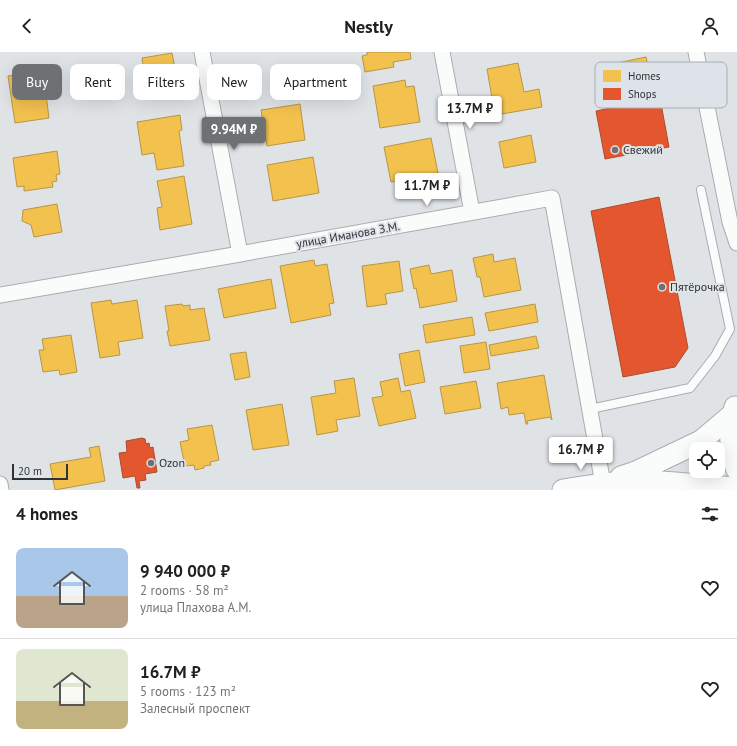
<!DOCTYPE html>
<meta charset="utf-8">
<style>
body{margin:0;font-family:"PT Sans",sans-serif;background:#f2f2f2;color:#202124;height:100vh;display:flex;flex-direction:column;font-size:15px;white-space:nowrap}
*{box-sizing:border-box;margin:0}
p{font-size:13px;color:#757577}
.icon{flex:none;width:22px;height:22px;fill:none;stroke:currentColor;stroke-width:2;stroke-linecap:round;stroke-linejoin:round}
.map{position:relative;height:438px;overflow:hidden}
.side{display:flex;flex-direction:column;background:#fff;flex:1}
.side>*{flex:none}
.hud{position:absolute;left:12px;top:12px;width:400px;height:36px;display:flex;gap:8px}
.tools{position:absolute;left:689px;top:390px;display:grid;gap:8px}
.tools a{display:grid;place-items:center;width:36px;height:36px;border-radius:8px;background:#fff;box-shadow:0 4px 16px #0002;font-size:20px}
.scale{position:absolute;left:12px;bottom:10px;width:56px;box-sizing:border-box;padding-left:4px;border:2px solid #313336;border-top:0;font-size:11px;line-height:14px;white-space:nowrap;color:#313336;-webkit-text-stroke:3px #dde3e9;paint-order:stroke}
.price{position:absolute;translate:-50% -34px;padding:0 9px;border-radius:4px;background:#fff;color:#222;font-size:13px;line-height:26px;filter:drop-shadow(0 1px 2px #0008)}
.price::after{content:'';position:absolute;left:50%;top:24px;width:12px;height:9px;margin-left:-6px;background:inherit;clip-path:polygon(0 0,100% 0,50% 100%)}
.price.on{background:#6e7174;color:#fff}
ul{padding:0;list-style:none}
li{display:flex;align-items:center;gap:12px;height:100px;padding:0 16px}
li+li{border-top:1px solid #e0e0e0}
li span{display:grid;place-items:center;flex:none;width:112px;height:80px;border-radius:8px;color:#555}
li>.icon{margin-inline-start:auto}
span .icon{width:48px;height:48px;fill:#fffc;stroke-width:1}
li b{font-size:17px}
h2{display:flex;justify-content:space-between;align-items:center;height:48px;padding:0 16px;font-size:17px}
.pill{padding:0 14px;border-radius:8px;background:#fff;box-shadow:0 4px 16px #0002;font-size:14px;line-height:36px}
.pill.on{background:#6e7174;color:#fff}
header{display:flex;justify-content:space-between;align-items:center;height:52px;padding:0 16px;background:#fff;font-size:18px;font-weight:700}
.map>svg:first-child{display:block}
</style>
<header><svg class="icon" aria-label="back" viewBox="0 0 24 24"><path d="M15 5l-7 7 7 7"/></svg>Nestly<svg class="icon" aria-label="person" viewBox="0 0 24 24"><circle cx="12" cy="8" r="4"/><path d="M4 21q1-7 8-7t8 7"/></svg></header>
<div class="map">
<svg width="737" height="438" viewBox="0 0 737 438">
<rect width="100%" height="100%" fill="#e0e3e6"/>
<path fill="#f2c14e" stroke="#b89647" d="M 367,0 L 410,0 L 411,7 L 393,10 L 394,15 L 365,20 L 362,4 L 367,3 Z
M 172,1 L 177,27 L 146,33 L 142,6 Z
M 646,5 L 648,13 L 652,12 L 653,15 L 655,15 L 654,23 L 650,24 L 651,33 L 622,38 L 617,11 Z
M 518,11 L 524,40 L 539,37 L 542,55 L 502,62 L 500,51 L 493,52 L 487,17 Z
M 43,19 L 49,66 L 15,71 L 8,24 Z
M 405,28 L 406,35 L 414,34 L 420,70 L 380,76 L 373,34 Z
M 300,52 L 305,88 L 267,94 L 261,58 Z
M 180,63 L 182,78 L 179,79 L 184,114 L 157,118 L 154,101 L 142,103 L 137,70 Z
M 531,83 L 536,110 L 504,116 L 499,90 Z
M 431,86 L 438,121 L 391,130 L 384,95 Z
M 57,99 L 60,122 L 56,123 L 57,129 L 52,130 L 53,135 L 24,139 L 24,134 L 17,135 L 13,106 Z
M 313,105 L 319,141 L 273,149 L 267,113 Z
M 184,124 L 192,172 L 160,178 L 157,156 L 162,155 L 157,129 Z
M 57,152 L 62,180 L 34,185 L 31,173 L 22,169 L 23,158 Z
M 493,202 L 494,210 L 515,206 L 521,238 L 484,245 L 480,225 L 477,225 L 473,206 Z
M 314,208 L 315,214 L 327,212 L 334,251 L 329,252 L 331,263 L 291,271 L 280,214 Z
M 399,209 L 403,239 L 385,242 L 387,252 L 367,255 L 362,214 Z
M 429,213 L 431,222 L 452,218 L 457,249 L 420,256 L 416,236 L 414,237 L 410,217 Z
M 271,227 L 276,256 L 224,266 L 218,237 Z
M 111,248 L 112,252 L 137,248 L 143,286 L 118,290 L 120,303 L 100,306 L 91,251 Z
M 182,252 L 183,254 L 190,253 L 190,258 L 204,256 L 210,288 L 170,294 L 167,279 L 169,279 L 165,254 Z
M 535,252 L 538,270 L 489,279 L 485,261 Z
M 472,265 L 475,283 L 426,291 L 423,273 Z
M 71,283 L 77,320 L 60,323 L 59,318 L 43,320 L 39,298 L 44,298 L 42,287 Z
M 536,284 L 539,296 L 491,304 L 489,293 Z
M 486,290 L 490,317 L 464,321 L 460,294 Z
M 419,298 L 425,330 L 405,334 L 399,302 Z
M 246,300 L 250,325 L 235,328 L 230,302 Z
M 544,323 L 552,368 L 550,365 L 527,369 L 528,372 L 526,372 L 524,361 L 509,363 L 508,355 L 501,357 L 497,331 Z
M 354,326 L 360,364 L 336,368 L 338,379 L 317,383 L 311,345 L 336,341 L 334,329 Z
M 398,326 L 401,340 L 410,338 L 416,366 L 379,374 L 372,346 L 383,344 L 380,330 Z
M 476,329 L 481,356 L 445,362 L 440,335 Z
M 282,352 L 289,393 L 253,398 L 246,358 Z
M 212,373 L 219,408 L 210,410 L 211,413 L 204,414 L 204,416 L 195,418 L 194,413 L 185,414 L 180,390 L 189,388 L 187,377 Z
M 99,394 L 105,429 L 55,438 L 50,412 L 91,405 L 89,396 Z"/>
<path fill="#e4572e" stroke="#ae4c30" d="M 660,46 L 669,95 L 605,107 L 596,59 Z
M 659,145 L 688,296 L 675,315 L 623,325 L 591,159 Z
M 142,386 L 145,387 L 146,392 L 149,391 L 150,396 L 153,395 L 157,420 L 145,422 L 146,428 L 139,429 L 140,436 L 137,436 L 135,424 L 123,426 L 119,401 L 127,400 L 126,389 Z"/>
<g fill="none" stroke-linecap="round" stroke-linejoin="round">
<defs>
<path id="service" d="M 590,357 L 690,336 L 715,304 L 730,277 L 701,138"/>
<path id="minor" d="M 202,0 L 240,202
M 442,0 L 472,160
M 696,0 L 730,170 L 737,191
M 0,243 L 240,202 L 552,146 L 603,432
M 0,432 L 1,438"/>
<path id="secondary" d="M 735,355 C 729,373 729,399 737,418
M 621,425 L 636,420 L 701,389 L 733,362
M 563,438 C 588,434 614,430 639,429 C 672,429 704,435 737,436"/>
</defs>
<use href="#service" stroke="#aaacae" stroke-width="10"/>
<use href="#minor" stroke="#aaacae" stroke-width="17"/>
<use href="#secondary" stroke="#aaacae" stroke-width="23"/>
<use href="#service" stroke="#fafbfb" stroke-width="8"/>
<use href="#minor" stroke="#fafbfb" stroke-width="15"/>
<use href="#secondary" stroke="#fafbfb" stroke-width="21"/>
</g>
<g fill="#6e7174" stroke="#dde3e9" stroke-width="1.5">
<circle cx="615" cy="98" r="4"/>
<circle cx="662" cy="235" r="4"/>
<circle cx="151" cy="411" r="4"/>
</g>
<g text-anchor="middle" stroke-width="4" stroke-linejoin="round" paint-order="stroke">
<g font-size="12" fill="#313336" stroke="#dde3e9" text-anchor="start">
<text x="623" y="102">Свежий</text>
<text x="670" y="239">Пятёрочка</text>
<text x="159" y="415">Ozon</text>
</g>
<g font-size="12" fill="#313336" stroke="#dde3e9">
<text transform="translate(348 183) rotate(-10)" y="4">улица Иманова З.М.</text>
</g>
</g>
<rect x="595" y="10" width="132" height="46" rx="6" fill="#dde3e9" stroke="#a9aeb3" stroke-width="1"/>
<rect x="603" y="18" width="18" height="12" fill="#f2c14e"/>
<rect x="603" y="36" width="18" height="12" fill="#e4572e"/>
<g font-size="11" fill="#313336">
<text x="628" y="28">Homes</text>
<text x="628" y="46">Shops</text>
</g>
</svg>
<div class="tools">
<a><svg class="icon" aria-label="locate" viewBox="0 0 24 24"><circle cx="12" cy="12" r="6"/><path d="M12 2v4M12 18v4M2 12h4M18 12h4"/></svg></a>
</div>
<div class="scale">20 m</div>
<b class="price" style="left:470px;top:78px">13.7M ₽</b>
<b class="price on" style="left:234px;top:99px">9.94M ₽</b>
<b class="price" style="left:427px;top:155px">11.7M ₽</b>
<b class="price" style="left:581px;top:419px">16.7M ₽</b>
<div class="hud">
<a class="pill on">Buy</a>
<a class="pill">Rent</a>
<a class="pill">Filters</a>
<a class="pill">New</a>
<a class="pill">Apartment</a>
</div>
</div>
<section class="side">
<h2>4 homes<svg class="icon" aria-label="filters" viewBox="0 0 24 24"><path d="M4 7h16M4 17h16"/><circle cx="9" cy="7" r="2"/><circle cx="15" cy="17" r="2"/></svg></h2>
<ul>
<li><span style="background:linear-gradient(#a9c7e8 60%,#b9a48a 0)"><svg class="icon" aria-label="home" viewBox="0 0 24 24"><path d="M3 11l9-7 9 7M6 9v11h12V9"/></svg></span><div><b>9 940 000 ₽</b><p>2 rooms · 58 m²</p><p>улица Плахова А.М.</p></div><svg class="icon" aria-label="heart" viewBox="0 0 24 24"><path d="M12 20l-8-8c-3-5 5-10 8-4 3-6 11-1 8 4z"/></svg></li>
<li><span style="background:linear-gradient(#dfe7d0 65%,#c2b280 0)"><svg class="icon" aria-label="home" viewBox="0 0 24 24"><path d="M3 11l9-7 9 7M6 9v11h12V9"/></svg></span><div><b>16.7M ₽</b><p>5 rooms · 123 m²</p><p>Залесный проспект</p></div><svg class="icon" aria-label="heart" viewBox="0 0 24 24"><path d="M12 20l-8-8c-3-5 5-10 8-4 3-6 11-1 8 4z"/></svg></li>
</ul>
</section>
